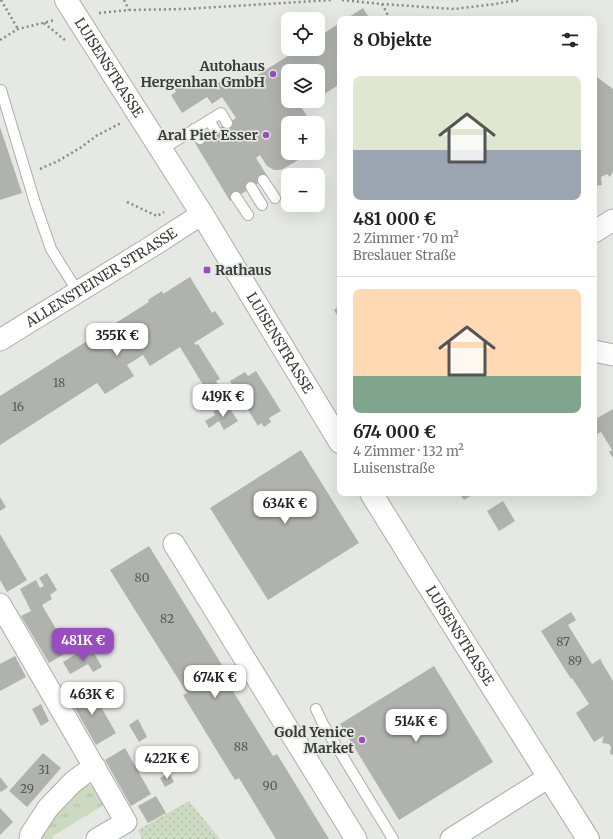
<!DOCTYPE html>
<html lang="de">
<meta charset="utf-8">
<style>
body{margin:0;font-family:Merriweather,serif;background:#f6f6f6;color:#222;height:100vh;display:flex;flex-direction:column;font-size:15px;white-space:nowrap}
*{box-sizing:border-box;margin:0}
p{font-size:13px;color:#767676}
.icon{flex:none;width:22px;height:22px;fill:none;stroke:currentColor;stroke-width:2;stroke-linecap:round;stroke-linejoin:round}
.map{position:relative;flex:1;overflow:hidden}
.details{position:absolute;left:337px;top:16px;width:260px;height:480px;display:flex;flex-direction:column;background:#fff;border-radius:8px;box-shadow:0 4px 16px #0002}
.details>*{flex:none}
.buttons{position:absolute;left:281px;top:12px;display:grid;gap:8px}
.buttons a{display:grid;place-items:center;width:44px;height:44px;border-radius:8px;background:#fff;box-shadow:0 4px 16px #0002;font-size:20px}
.price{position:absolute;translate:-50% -34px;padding:0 9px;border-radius:8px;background:#fff;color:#222;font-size:13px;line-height:26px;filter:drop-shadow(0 1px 2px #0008)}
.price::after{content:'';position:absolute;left:50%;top:24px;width:12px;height:9px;margin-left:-6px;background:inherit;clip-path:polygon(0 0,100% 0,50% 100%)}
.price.current{background:#9a4dbf;color:#fff}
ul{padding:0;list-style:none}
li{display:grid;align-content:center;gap:8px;height:212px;padding:0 16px}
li+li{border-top:1px solid #e0e0e0}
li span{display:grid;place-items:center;height:124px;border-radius:8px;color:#555}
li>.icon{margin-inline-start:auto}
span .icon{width:72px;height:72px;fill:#fffc;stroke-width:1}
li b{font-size:17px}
h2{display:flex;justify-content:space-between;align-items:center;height:48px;padding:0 16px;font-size:17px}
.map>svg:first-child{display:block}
</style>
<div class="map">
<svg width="613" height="839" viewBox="0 0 613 839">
<defs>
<pattern id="grass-tufts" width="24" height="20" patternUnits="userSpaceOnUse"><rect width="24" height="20" fill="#ccdac1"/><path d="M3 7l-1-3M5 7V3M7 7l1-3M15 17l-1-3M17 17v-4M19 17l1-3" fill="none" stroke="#b0bca7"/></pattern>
<pattern id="park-dots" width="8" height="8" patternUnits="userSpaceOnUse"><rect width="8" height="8" fill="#ccdac1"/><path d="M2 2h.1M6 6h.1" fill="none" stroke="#b0bca7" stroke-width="1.8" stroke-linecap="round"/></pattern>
</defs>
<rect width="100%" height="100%" fill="#e6e8e4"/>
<path fill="url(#grass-tufts)" d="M 85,783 L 94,787 L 105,804 L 53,836 L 53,839 L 37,839 L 53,813 Z"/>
<path fill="url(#park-dots)" d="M 189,801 L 220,839 L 142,839 L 138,830 Z"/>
<path fill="#b0b2ae" d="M 363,8 L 370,19 L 346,19 Z
M 340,23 L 340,84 L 318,98 L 318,71 L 288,71 L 288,101 L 313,101 L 302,108 L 311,123 L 288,123 L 288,153 L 310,153 L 283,169 L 279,170 L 274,170 L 267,166 L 260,155 L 256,158 L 268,177 L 230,201 L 195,143 L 236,118 L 222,97 L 212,104 L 207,97 L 182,113 L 171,95 L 176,92 L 174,89 L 185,82 L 187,85 L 192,82 L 196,88 L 211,79 L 218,90 L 220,89 L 216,84 L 227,77 L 230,82 L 235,79 L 240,86 L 299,49 L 318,49 L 318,37 Z
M 594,75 L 613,89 L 613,172 L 610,177 L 607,174 L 601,177 L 602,185 L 594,186 Z
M 0,127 L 22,193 L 0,200 Z
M 318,135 L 324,144 L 318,148 Z
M 190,277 L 212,313 L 215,311 L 224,324 L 194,343 L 196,345 L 198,344 L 220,379 L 216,381 L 221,390 L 207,399 L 202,390 L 205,388 L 180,347 L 150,366 L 143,355 L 127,365 L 134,376 L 105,394 L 97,383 L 0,445 L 0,396 L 149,302 L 148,300 L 162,291 L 163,294 Z
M 340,306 L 340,320 L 334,310 Z
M 256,371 L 281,411 L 269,418 L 271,422 L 264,427 L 261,423 L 258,426 L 230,381 L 245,372 L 248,376 Z
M 227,404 L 238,421 L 224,430 L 219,421 L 209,428 L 205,421 L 215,415 L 213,412 Z
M 613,409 L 613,458 L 609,452 L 612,450 L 601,432 L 597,434 L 594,430 L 594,420 Z
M 301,450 L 359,543 L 268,600 L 210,508 Z
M 459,493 L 475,493 L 464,500 Z
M 0,497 L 6,507 L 0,511 Z
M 503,501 L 515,521 L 499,531 L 487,511 Z
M 0,534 L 27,580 L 7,592 L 0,580 Z
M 149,546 L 225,670 L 221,672 L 273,756 L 277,754 L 329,839 L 276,839 L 239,778 L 235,780 L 222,759 L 183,695 L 187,693 L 110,570 Z
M 47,573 L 57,590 L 50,595 L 52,599 L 42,605 L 69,651 L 49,663 L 21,616 L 31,611 L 20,589 L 36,580 L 40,588 L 44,586 L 39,578 Z
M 571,612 L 576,620 L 568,625 L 592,664 L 600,659 L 602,661 L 601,661 L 613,681 L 613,755 L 610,754 L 611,747 L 609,744 L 602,743 L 604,736 L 594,742 L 576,713 L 589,704 L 572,678 L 571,679 L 541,631 Z
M 92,650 L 102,667 L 93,672 L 88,664 L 70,674 L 63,662 L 76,654 L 83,655 Z
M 15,656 L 26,677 L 0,691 L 0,664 Z
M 434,666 L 493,762 L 399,820 L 340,724 Z
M 89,686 L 116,733 L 96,745 L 69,698 Z
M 41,704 L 49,721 L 41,726 L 32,709 Z
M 138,719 L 147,737 L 139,742 L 129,725 Z
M 125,748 L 151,794 L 131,806 L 105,760 Z
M 43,753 L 61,768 L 27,807 L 9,791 Z
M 169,773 L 174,782 L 165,787 L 160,778 Z
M 0,777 L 8,787 L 1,792 L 0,791 Z
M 156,796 L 166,813 L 148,823 L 138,806 Z
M 0,808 L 13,822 L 0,835 Z"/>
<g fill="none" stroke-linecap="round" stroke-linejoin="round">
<defs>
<path id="service" d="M 1,90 L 35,203 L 51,249 L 78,292
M 209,120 L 215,130
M 194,129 L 200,139
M 161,150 L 221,113 L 227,123
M 263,180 L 275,198
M 251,187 L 262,205
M 236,197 L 248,215
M 316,709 L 323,724 L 393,839"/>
<g id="minor">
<path d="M 594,232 L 613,220"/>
<path id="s1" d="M 0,340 L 154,245 L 202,214"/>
<path d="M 594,351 L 613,355"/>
<path d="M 174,544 L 356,839"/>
<path d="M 0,604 L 126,822 L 97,839"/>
<path d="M 30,839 L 31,834 L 48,808 L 73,782 L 85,773 L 95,767"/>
<path d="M 451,839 L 549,777"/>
</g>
<g id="secondary">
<path id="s2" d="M 66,0 L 202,214 L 340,442"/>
<path id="s3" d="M 371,493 L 423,577 L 588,839"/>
</g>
</defs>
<use href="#service" stroke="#acaeaa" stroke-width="12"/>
<use href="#minor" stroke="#acaeaa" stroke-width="23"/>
<use href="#secondary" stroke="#acaeaa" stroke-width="24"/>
<path stroke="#898a87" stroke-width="2.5" stroke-dasharray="2 3" stroke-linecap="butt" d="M 1,0 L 18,29
M 124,0 L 129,10
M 342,0 L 382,4 L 454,9 L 495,4 L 519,0
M 382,4 L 390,19
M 99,13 L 129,10 L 185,9 L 332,0
M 44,23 L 66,41
M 0,40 L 18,29 L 55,20
M 40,169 L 58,161 L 80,148 L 96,136 L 121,123
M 127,202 L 157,216 L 164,212"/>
<use href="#service" stroke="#fff" stroke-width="10"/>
<use href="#minor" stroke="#fff" stroke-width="21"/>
<use href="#secondary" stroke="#fff" stroke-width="22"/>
</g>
<g fill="#9a4dbf" stroke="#e6e8e4" stroke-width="1.5">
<circle cx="273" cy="74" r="4"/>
<circle cx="266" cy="135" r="4"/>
<rect x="203" y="266" width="8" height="8" rx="2"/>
<circle cx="362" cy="740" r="4"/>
</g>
<g text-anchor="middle" stroke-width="3.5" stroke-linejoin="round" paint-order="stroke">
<g font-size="12" fill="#585a57">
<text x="59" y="387">18</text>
<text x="18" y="411">16</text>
<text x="142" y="582">80</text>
<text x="167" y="623">82</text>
<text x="563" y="646">87</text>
<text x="575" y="665">89</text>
<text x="241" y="751">88</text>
<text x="44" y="774">31</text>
<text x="270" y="790">90</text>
<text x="27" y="793">29</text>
</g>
<g font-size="14" font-weight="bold" fill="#3b3c3a" stroke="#e6e8e4" text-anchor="end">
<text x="265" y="71">Autohaus<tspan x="265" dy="16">Hergenhan GmbH</tspan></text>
<text x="258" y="140">Aral Piet Esser</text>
<text x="215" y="275" text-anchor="start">Rathaus</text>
<text x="354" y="737">Gold Yenice<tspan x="354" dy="16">Market</tspan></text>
</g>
<g font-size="14" fill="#3b3c3a" stroke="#e6e8e4">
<text dy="5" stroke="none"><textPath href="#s2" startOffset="80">LUISENSTRASSE</textPath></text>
<text dy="5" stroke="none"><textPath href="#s1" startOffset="119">ALLENSTEINER STRASSE</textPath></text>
<text dy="5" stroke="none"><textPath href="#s2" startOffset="404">LUISENSTRASSE</textPath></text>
<text dy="5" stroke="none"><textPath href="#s3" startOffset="168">LUISENSTRASSE</textPath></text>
</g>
</g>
</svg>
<div class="buttons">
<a><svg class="icon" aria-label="locate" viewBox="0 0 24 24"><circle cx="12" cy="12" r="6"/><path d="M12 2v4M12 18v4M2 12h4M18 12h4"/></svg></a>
<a><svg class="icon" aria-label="layers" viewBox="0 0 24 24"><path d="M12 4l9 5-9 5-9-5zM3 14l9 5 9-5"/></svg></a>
<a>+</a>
<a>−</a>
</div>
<b class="price" style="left:117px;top:357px">355K €</b>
<b class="price" style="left:223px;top:418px">419K €</b>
<b class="price" style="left:285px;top:525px">634K €</b>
<b class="price current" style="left:83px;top:662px">481K €</b>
<b class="price" style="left:215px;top:699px">674K €</b>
<b class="price" style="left:92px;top:716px">463K €</b>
<b class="price" style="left:416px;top:743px">514K €</b>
<b class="price" style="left:167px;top:780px">422K €</b>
<section class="details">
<h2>8 Objekte<svg class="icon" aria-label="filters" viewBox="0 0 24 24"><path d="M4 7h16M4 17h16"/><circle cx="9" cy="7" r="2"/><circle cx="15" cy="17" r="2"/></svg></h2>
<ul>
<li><span style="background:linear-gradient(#dfe7d0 60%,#9aa5b1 0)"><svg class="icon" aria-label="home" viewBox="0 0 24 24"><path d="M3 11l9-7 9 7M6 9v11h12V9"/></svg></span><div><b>481 000 €</b><p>2 Zimmer · 70 m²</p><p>Breslauer Straße</p></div></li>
<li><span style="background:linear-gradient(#ffd9b3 70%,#7fa58c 0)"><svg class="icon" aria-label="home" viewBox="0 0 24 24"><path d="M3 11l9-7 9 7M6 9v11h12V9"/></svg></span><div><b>674 000 €</b><p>4 Zimmer · 132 m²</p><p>Luisenstraße</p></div></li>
</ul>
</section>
</div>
